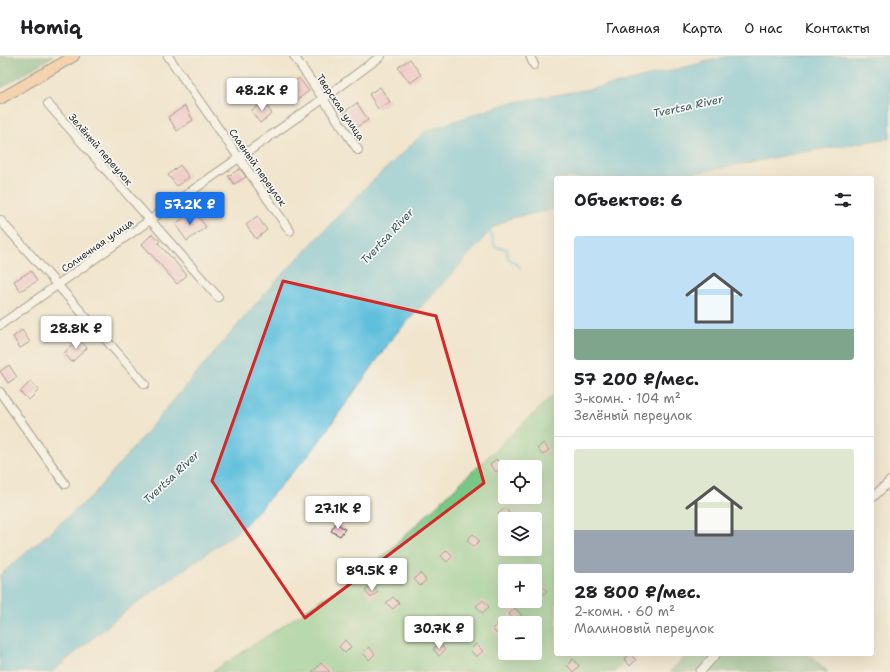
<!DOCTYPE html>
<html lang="ru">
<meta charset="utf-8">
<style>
body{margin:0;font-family:"Shantell Sans",sans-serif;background:#f2f2f2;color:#202124;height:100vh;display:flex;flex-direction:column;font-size:15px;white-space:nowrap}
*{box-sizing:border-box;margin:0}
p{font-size:13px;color:#757577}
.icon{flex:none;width:22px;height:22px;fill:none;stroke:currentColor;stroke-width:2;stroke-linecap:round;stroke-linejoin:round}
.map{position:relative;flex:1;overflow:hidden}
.sheet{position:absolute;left:554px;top:120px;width:320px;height:480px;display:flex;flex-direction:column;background:#fff;border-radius:4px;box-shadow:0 4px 16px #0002}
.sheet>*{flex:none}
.tools{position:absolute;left:498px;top:404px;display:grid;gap:8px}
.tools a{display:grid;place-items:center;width:44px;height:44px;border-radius:4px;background:#fff;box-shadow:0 4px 16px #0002;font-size:20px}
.price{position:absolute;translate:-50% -34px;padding:0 9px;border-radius:4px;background:#fff;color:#222;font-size:13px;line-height:26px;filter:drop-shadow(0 1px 2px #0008)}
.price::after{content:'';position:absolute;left:50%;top:24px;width:12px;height:9px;margin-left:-6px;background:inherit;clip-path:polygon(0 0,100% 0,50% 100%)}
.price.active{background:#1a73e8;color:#fff}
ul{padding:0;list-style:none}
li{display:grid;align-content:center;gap:8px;height:212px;padding:0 20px}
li+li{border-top:1px solid #e0e0e0}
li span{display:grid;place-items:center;height:124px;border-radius:4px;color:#555}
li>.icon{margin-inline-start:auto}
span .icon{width:72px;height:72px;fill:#fffc;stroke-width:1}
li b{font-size:17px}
h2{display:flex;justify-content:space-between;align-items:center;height:48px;padding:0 20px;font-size:17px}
header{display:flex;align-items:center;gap:24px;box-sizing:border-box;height:56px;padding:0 20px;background:#fff;border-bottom:1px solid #e0e0e0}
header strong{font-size:19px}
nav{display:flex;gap:22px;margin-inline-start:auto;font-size:14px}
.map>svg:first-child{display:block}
</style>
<header>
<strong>Homiq</strong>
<nav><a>Главная</a><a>Карта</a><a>О нас</a><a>Контакты</a></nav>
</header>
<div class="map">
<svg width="890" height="616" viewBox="0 0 890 616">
<rect width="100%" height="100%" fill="#f6f6f2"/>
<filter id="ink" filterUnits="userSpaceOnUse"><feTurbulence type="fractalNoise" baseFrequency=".025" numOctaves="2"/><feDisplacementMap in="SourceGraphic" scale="8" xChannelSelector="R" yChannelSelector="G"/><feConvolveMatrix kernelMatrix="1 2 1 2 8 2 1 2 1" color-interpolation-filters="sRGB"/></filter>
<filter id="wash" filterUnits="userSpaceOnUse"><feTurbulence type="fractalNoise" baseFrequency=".012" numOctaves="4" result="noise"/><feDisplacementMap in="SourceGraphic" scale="16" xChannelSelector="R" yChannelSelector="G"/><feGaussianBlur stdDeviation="0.9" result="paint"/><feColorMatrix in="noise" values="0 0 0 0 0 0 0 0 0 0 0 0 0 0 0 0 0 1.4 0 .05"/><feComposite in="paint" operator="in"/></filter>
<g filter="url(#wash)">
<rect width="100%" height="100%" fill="#f1e5cd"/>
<path fill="#79c786" stroke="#527958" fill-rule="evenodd" d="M 556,336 L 556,598 L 632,598 L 615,616 L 212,616 L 372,511 ZM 505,411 L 535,411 L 535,441 L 505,441 ZM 505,463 L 535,463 L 535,493 L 505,493 ZM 505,515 L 535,515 L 535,545 L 505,545 ZM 505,567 L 535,567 L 535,597 L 505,597 Z"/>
<path fill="#62ac73" stroke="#466c4f" d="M 0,0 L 53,0 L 0,33 Z
M 687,598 L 810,598 L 828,616 L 669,616 Z"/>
<path fill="#5ebfdc" stroke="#447584" d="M 729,0 L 890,0 L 890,82 L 809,95 L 694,117 L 673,122 L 556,122 L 556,153 L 511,162 L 491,173 L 477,190 L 394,280 L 312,395 L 241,473 L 127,554 L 52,616 L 0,616 L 0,519 L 92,440 L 265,237 L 361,136 L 426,75 L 505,48 L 618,28 Z"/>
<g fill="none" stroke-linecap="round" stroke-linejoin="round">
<path stroke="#5ebfdc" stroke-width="2.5" d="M 489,171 L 495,191 L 507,193 L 508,202 L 520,211"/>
</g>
<g id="blocks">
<path fill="#f2a7bf" d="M 410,3 L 421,19 L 410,27 L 398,11 Z
M 299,22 L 309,35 L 297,44 L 288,30 Z
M 380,31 L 390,46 L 378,53 L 369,38 Z
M 264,46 L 272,58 L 260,67 L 251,55 Z
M 357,47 L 368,64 L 355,72 L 344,56 Z
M 185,50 L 193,64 L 177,75 L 168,61 Z
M 180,109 L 189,121 L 177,130 L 168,119 Z
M 240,113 L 246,121 L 234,128 L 228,120 Z
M 194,155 L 206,171 L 187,185 L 175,168 Z
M 257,160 L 267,174 L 256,183 L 246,169 Z
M 152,178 L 160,185 L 158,187 L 187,219 L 177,228 L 142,188 Z
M 31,215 L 37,225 L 20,235 L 14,225 Z
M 22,274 L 30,286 L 20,292 L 13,281 Z
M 79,283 L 87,292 L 72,306 L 64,297 Z
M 9,309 L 17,321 L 8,327 L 0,315 Z
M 31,325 L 39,334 L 29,344 L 20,336 Z
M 543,387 L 549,394 L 543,399 L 537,393 Z
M 496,403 L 502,410 L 496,416 L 490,409 Z
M 505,452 L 511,459 L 504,464 L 498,458 Z
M 336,467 L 345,473 L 340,480 L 331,475 Z
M 473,478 L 479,485 L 473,491 L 467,484 Z
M 447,494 L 453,500 L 447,506 L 441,500 Z
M 420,517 L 426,524 L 420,530 L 414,523 Z
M 541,528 L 547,535 L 540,541 L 535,534 Z
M 372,529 L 378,536 L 371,542 L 365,535 Z
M 393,541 L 399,547 L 393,553 L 386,547 Z
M 483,544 L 489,551 L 482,557 L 476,550 Z
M 515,552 L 522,559 L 515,565 L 509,558 Z
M 498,567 L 505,573 L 498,579 L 492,573 Z
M 345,584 L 351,591 L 345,597 L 339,591 Z
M 439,587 L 445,594 L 439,600 L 433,593 Z
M 476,588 L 483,595 L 476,601 L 470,594 Z
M 369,591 L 375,598 L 369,604 L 363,597 Z
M 630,598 L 636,604 L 630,610 L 624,603 Z
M 573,603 L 579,610 L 573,616 L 567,609 Z
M 321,607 L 330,616 L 312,616 Z"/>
</g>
</g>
<g filter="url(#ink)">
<use href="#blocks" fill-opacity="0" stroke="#494743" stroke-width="1"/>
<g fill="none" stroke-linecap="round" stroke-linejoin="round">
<defs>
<path id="minor" d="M 168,0 L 290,175
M 294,0 L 358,94
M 530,0 L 534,9
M 48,48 L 218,241
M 0,164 L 145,328
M 0,269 L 323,43 L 381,0
M 0,336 L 65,428
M 872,442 L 890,425
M 700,616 L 716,598"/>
<path id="major" d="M 0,43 L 74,0"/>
</defs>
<use href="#minor" stroke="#494743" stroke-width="10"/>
<use href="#major" stroke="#494743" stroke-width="12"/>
<use href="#minor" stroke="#fff" stroke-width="8"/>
<use href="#major" stroke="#f9bc8a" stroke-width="10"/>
</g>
</g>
<path d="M0 0H890V616H0ZM 283,225 L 436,260 L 484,427 L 305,562 L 212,425 Z" fill="#f1e5cd" fill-opacity=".55" fill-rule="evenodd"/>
<path fill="none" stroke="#d62828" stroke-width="3" stroke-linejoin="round" d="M 283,225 L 436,260 L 484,427 L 305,562 L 212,425 Z"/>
<g text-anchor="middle" stroke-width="3.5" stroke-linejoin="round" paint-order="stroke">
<g font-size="10" fill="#2b2b2b" stroke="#f6f6f2">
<text transform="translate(341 51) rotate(56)" y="4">Тверская улица</text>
<text transform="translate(101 93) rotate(49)" y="4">Зелёный переулок</text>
<text transform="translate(258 111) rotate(55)" y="4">Славный переулок</text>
<text transform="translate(97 189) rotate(-35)" y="4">Солнечная улица</text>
</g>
<g font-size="11" font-style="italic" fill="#3a5760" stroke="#f6f6f2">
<text transform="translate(688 50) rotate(-12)" y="4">Tvertsa River</text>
<text transform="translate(387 180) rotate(-47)" y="4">Tvertsa River</text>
<text transform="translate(171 421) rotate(-43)" y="4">Tvertsa River</text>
</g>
</g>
</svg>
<div class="tools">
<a><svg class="icon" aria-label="locate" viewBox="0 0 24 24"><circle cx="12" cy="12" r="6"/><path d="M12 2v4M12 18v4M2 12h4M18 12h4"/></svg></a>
<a><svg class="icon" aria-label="layers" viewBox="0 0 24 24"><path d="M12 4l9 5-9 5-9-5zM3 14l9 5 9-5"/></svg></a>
<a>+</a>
<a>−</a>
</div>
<b class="price" style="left:262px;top:56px">48.2K ₽</b>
<b class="price active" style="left:190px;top:170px">57.2K ₽</b>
<b class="price" style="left:76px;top:294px">28.8K ₽</b>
<b class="price" style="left:338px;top:474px">27.1K ₽</b>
<b class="price" style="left:372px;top:536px">89.5K ₽</b>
<b class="price" style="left:439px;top:594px">30.7K ₽</b>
<section class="sheet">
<h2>Объектов: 6<svg class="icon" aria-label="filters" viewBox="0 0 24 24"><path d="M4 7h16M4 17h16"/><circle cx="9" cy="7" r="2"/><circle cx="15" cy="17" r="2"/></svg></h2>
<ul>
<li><span style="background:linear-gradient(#bfe0f5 75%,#7fa58c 0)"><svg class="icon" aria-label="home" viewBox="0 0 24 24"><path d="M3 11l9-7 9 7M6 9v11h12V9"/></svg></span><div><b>57 200 ₽/мес.</b><p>3-комн. · 104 m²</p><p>Зелёный переулок</p></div></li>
<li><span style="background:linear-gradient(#dfe7d0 65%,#9aa5b1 0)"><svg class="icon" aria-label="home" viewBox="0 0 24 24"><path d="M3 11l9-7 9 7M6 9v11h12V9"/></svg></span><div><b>28 800 ₽/мес.</b><p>2-комн. · 60 m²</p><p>Малиновый переулок</p></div></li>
</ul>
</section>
</div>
